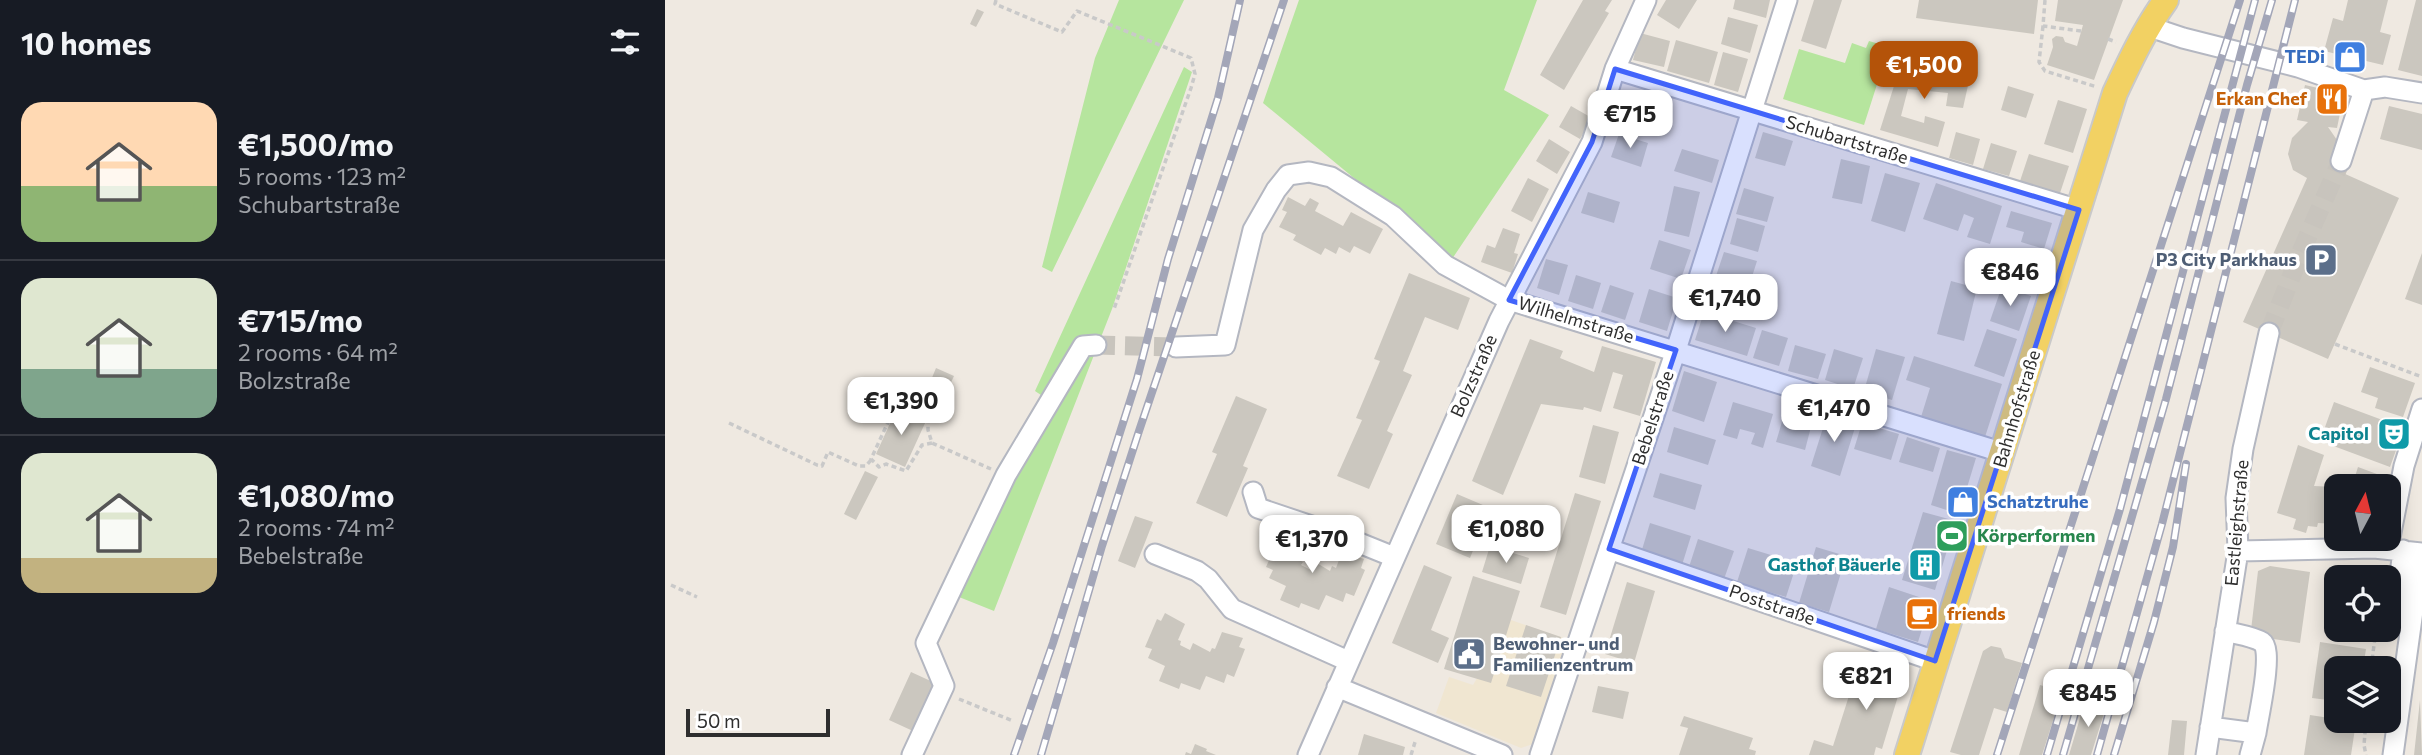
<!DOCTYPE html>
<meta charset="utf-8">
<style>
body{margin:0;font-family:Commissioner,sans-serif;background:#242831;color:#f1f3f6;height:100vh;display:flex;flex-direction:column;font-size:26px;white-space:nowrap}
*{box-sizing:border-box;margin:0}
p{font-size:23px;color:#9ea1a6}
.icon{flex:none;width:38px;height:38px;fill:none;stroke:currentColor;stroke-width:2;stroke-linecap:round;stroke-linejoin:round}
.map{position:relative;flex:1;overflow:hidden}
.drawer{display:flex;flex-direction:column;background:#171b24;width:665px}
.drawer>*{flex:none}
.needle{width:46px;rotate:7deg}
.buttons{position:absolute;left:1659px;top:474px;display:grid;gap:14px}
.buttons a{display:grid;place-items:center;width:77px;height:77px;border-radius:14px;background:#171b24;box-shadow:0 4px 18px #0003;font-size:35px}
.scale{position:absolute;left:21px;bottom:18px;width:144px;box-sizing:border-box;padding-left:7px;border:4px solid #2e2e2e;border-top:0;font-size:19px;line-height:24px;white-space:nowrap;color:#2e2e2e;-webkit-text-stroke:5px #fff;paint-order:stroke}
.price{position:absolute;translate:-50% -60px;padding:0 16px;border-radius:14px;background:#fff;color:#222;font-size:23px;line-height:46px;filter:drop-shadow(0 2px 4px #0008)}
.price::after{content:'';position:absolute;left:50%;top:42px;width:21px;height:16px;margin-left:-10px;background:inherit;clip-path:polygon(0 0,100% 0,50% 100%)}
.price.on{background:#b45309;color:#fff}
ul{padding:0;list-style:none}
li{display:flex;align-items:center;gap:21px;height:175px;padding:0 21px}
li+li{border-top:2px solid #363941}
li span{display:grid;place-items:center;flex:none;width:196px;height:140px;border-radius:21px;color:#555}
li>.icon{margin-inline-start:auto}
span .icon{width:84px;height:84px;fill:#fffc;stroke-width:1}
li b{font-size:30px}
h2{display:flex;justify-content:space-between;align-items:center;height:84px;padding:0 21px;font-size:30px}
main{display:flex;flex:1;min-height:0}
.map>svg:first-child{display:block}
</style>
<main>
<section class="drawer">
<h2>10 homes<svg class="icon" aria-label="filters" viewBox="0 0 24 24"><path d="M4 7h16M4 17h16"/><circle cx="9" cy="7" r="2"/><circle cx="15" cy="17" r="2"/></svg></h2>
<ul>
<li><span style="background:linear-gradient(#ffd9b3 60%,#8fb573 0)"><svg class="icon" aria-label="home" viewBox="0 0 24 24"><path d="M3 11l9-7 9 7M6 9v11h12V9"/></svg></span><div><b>€1,500/mo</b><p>5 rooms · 123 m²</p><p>Schubartstraße</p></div></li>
<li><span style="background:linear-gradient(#dfe7d0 65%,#7fa58c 0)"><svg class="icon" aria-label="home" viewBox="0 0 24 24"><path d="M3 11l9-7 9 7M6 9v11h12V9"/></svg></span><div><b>€715/mo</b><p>2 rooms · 64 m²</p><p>Bolzstraße</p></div></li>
<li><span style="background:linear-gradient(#dfe7d0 75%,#c2b280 0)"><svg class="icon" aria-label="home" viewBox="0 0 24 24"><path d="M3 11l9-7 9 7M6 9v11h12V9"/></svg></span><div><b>€1,080/mo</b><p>2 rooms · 74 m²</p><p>Bebelstraße</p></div></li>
</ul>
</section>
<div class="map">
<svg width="1757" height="755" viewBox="0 0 1757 755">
<rect width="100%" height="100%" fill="#efe9e1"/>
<path fill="#f0e6d1" d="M 846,620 L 907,641 L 874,738 L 868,744 L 856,748 L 771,713 L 784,677 L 808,685 Z"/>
<path fill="#b6e59e" d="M 454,0 L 519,0 L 387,272 L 377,267 L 430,58 Z
M 634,0 L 872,0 L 839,90 L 884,115 L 787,259 L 598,103 Z
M 1204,41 L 1224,47 L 1199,125 L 1118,99 L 1134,49 L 1180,63 L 1187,43 L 1201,48 Z
M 519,67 L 527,72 L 447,309 L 329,611 L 289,595 L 388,403 L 370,391 Z"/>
<path fill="#cbc7bf" d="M 918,0 L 947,0 L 940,11 L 944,13 L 899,90 L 875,75 Z
M 1001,0 L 1032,0 L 1014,29 L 992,15 Z
M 1070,0 L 1105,0 L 1101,18 L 1068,9 Z
M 1149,0 L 1177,0 L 1161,49 L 1136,41 Z
M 1254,0 L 1373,0 L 1369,34 L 1251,18 Z
M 1393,0 L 1458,0 L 1429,80 L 1382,65 L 1388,47 L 1387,39 L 1391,36 L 1398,37 L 1400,42 L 1412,46 L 1418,25 L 1390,21 Z
M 1683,0 L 1723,0 L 1715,32 L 1726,35 L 1718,65 L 1659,51 L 1668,18 L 1678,21 Z
M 1751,0 L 1757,0 L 1757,76 L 1733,70 Z
M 312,9 L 319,12 L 311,27 L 305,24 Z
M 1063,17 L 1093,25 L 1085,53 L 1056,44 Z
M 975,33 L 1005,41 L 999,67 L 968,60 Z
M 1011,40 L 1053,52 L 1044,83 L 1002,71 Z
M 1058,52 L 1083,59 L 1073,92 L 1049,85 Z
M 1236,64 L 1306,72 L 1298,108 L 1281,106 L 1283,93 L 1243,89 L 1236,116 L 1259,123 L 1260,116 L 1280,122 L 1273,147 L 1215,130 Z
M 1640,85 L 1679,94 L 1672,128 L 1663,127 L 1672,140 L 1678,173 L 1734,198 L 1663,359 L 1578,322 L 1642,178 L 1628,170 L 1623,154 L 1627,138 L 1643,122 L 1632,120 Z
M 1343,86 L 1369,94 L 1361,118 L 1336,110 Z
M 967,90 L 987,96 L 980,120 L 960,114 Z
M 1393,100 L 1422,109 L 1408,153 L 1379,144 Z
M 906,106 L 927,118 L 915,139 L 894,127 Z
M 1724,106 L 1757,114 L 1757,150 L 1715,139 Z
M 1098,132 L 1128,141 L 1120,166 L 1090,158 Z
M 1291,132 L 1315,139 L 1308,165 L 1284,158 Z
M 954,134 L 983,143 L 976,167 L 946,157 Z
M 884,139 L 905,152 L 892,174 L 871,161 Z
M 1326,143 L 1352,151 L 1344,176 L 1318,169 Z
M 1017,149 L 1054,160 L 1047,183 L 1009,171 Z
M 1364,154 L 1404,166 L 1395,193 L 1355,181 Z
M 1176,159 L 1205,166 L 1197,204 L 1167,198 Z
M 1220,173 L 1255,183 L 1240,232 L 1206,221 Z
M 863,178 L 884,189 L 867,222 L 846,211 Z
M 1271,183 L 1337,206 L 1325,244 L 1302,237 L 1309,218 L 1299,214 L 1293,231 L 1258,219 Z
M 1009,186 L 1035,192 L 1024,237 L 999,231 Z
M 1079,188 L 1109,197 L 1102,222 L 1071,214 Z
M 923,192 L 955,202 L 949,223 L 916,213 Z
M 623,197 L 640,206 L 645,198 L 654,203 L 650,211 L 678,226 L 686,212 L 718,229 L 705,254 L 689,246 L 685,253 L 674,247 L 671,254 L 660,248 L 656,255 L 628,240 L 631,235 L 614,227 L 622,212 L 617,210 Z
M 1346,211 L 1387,223 L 1379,249 L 1356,242 L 1359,232 L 1341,227 Z
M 1072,218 L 1100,226 L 1093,252 L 1065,244 Z
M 838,228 L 855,234 L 849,253 L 853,254 L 847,273 L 816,262 L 822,245 L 830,248 Z
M 994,240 L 1026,250 L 1016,279 L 985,269 Z
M 1344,250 L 1376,260 L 1368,287 L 1335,277 Z
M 1059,252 L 1092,261 L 1084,286 L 1051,276 Z
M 1757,253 L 1757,305 L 1740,299 Z
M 881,259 L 903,265 L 894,295 L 872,288 Z
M 744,273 L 805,298 L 793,330 L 760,317 L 738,371 L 747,375 L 722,431 L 728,434 L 704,489 L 672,476 L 697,420 L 691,418 L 715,361 L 709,359 Z
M 911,275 L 936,283 L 928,309 L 903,301 Z
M 1286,281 L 1312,288 L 1299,341 L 1272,334 Z
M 1049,282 L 1084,293 L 1076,316 L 1042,305 Z
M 945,285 L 969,293 L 960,320 L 936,312 Z
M 1337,286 L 1366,296 L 1354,331 L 1325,321 Z
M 984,289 L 1012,298 L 1002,331 L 974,322 Z
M 1039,312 L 1091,328 L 1082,356 L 1030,340 Z
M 1322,329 L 1352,339 L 1339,377 L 1309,366 Z
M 1097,330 L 1123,338 L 1114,366 L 1088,358 Z
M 865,339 L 898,351 L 895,358 L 929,372 L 937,346 L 991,362 L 975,416 L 948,408 L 958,375 L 948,372 L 936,412 L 919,407 L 918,410 L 876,404 L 838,495 L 807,481 Z
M 1130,345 L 1161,354 L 1153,379 L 1123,371 Z
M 1169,349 L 1198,358 L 1188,389 L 1160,380 Z
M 1211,349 L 1240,357 L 1227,400 L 1199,391 Z
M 1249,356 L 1337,384 L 1320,437 L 1256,417 L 1265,388 L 1241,380 Z
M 1705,367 L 1750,383 L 1738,417 L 1710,408 L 1713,398 L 1696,392 Z
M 271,368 L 289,376 L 281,393 L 264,385 Z
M 1019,371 L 1052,382 L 1039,422 L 1007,411 Z
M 571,396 L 602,409 L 578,466 L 583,468 L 562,517 L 531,503 L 552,454 L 547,452 Z
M 1068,402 L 1108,414 L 1098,448 L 1086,444 L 1090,433 L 1075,429 L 1072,439 L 1058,435 Z
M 1669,402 L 1739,428 L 1725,467 L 1655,441 Z
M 232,408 L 261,421 L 240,467 L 211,454 Z
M 1163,412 L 1192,421 L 1175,476 L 1146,466 Z
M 1119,415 L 1147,423 L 1140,450 L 1111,442 Z
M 1197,423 L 1234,434 L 1226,460 L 1189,449 Z
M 928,425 L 954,432 L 940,484 L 914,477 Z
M 1009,427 L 1051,440 L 1043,465 L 1002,452 Z
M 1242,437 L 1275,448 L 1268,472 L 1234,462 Z
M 1633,445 L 1659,455 L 1649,486 L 1671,487 L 1671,524 L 1653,523 L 1652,527 L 1643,526 L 1641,533 L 1628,529 L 1631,519 L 1612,513 Z
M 1282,450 L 1311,458 L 1294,514 L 1266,505 Z
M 1693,467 L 1720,477 L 1717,486 L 1687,486 Z
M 200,471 L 213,477 L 191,520 L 179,514 Z
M 995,473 L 1037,485 L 1030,510 L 988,497 Z
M 910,493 L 936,501 L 901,615 L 875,607 Z
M 792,494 L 825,508 L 805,558 L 771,544 Z
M 1258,512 L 1291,521 L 1270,590 L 1237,580 Z
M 470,516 L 488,522 L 470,568 L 453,561 Z
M 985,523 L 1026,536 L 1017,565 L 976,553 Z
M 620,533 L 641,543 L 634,560 L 638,562 L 636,565 L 646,570 L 650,562 L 665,571 L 667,566 L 671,568 L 677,552 L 699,559 L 696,568 L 700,570 L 689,596 L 681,593 L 678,602 L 661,595 L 654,610 L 636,603 L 634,608 L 615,600 L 621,586 L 604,578 L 608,570 L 601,567 L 613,540 L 616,541 Z
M 1033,539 L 1069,551 L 1059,579 L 1024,567 Z
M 825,546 L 864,558 L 856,584 L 817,572 Z
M 1151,547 L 1181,556 L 1164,612 L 1134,603 Z
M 1083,548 L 1132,563 L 1121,597 L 1072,582 Z
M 759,565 L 787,577 L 766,630 L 784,638 L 773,663 L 727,643 Z
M 1605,566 L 1645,572 L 1635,643 L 1596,637 L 1586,630 L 1593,571 Z
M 1667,571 L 1702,576 L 1671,578 L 1671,629 L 1659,627 Z
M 808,576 L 855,591 L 826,683 L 779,669 Z
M 962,582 L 990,591 L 969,663 L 940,654 Z
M 1224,587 L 1266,601 L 1253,642 L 1211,629 Z
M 500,613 L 520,624 L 513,640 L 516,641 L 515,645 L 525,650 L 528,643 L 545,652 L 547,648 L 550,649 L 557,632 L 578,638 L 574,647 L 580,649 L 569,677 L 562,674 L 559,683 L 541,676 L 535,690 L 516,683 L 514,689 L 494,681 L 500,666 L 483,658 L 487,649 L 480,647 L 492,619 L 496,621 Z
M 861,625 L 896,637 L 876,697 L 841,686 Z
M 1655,642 L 1701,649 L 1698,668 L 1671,668 L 1671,701 L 1647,698 Z
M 1326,646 L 1336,648 L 1340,658 L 1357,663 L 1342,712 L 1329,708 L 1314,755 L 1296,755 L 1285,752 L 1318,651 Z
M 1196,658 L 1240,673 L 1217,749 L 1211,747 L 1209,755 L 1144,755 L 1149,740 L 1168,746 Z
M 246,672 L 270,683 L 248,731 L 224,720 Z
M 1375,685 L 1397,692 L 1379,749 L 1377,755 L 1354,755 Z
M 933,686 L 964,692 L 958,719 L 927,712 Z
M 1755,700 L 1757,755 L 1749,755 Z
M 1420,701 L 1441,707 L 1426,755 L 1404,755 Z
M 1645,715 L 1671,719 L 1671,721 L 1691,722 L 1686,755 L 1639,755 Z
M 1019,716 L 1088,738 L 1084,749 L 1091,751 L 1090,755 L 1014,755 L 1023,728 L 1015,726 Z
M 1507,720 L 1522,721 L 1519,755 L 1503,755 Z
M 699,734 L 740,747 L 738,755 L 693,755 Z
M 530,744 L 542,749 L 541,751 L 551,755 L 520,755 L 521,752 L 526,754 Z"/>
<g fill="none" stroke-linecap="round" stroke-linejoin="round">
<path stroke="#c8c4bd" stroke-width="19" stroke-dasharray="19 10" stroke-linecap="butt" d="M 1604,333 L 1636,252 L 1676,161
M 431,345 L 511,347"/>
<defs>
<path id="minor" d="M 1482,26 L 1518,38 L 1633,67 L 1699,90 L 1720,87 L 1757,93
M 950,69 L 1414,210
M 1676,161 L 1699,90
M 511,347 L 560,345 L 588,230 L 611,190 L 623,175 L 644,172 L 666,177 L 728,216 L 780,265 L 844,300 L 1339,453
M 588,492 L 593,508 L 682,538 L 729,557
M 1723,548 L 1739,466 L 1757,409
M 944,549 L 1270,661
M 1573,551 L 1709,548 L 1757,553
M 490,554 L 532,571 L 543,579 L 567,609 L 683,661
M 1729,625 L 1738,550
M 1560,631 C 1570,634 1588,636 1597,642 C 1609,650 1593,718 1591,733
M 672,687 L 837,755
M 1545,727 L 1591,733 L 1585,755
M 247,755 L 279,686 L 261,643 L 341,475 L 418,346 L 431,345
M 643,755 L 834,321 L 927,142 L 950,69 L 981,0
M 875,755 L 1011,350 L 1122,0
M 1541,755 L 1573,551 L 1571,498 L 1578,449 L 1604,333
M 1728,755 L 1756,553"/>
<path id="major" d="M 1242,755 L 1450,93 C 1465,61 1480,29 1501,0"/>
</defs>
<use href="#minor" stroke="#b4b7c1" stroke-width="23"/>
<use href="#major" stroke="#c9c9c9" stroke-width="28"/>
<path stroke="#c9c9c9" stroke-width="3.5" stroke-dasharray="5 3.5" stroke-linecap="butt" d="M 331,0 L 330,4 L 397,32 L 412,11 L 526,58 L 530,74 L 526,88 L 449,309
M 1380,0 L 1378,26 L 1416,31
M 1378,26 L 1374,62 L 1380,71 L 1432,87
M 1443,39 L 1451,42
M 1670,344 L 1757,377
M 64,423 L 152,465 L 157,466 L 163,452 L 194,466 L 201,466 L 206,460
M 267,443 L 257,445 L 241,471 L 221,464 L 214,467 L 206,459 L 232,403 L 263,416 L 263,430 L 267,443 L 326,469
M 6,585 L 32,597
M 1706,668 L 1711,630
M 294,699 L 348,721
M 1701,721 L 1699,745 L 1701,755
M 746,755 L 751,739"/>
<use href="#minor" stroke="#fff" stroke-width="19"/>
<use href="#major" stroke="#f2d163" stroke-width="24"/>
<defs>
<path id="rail" d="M 349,755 L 388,643 L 472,379 L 503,259 L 553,98 L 575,0
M 376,755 L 437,546 L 474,431 L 619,0
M 1332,755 L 1575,0
M 1382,755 L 1455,509 L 1590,0
M 1398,755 L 1501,399 L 1582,85 L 1607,0
M 1432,755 L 1497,524 L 1630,0
M 1449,755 L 1489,622 L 1508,547 L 1521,464"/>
</defs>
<use href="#rail" stroke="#a3a6b8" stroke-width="8"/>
<use href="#rail" stroke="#fff" stroke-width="5" stroke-dasharray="16" stroke-linecap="butt"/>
</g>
<path fill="#4264fb" fill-opacity="0.2" stroke="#4264fb" stroke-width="5" stroke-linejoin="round" d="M 950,69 L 1414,210 L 1270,661 L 944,549 L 1011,350 L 844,300 L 927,142 Z"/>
<defs>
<symbol id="shop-square" viewBox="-11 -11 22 22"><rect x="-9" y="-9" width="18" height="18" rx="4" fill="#3f7fe0" stroke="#fff"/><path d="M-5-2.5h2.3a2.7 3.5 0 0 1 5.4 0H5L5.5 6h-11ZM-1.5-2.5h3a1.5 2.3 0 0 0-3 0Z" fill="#fff"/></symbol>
<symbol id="restaurant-square" viewBox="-11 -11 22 22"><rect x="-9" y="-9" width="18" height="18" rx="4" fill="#e8710a" stroke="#fff"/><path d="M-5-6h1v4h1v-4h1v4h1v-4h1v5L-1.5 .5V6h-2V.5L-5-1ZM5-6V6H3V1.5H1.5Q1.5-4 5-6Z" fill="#fff"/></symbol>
<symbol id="parking-square" viewBox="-11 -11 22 22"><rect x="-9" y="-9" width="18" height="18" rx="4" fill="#5c6f8a" stroke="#fff"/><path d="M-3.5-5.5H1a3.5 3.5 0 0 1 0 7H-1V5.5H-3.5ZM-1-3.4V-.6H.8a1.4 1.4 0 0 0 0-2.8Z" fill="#fff"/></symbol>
<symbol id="theatre-square" viewBox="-11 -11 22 22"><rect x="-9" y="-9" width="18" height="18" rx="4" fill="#0f9aa8" stroke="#fff"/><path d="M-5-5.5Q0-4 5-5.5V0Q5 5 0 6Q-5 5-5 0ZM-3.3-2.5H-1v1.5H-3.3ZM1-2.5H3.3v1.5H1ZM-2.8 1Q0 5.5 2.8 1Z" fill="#fff"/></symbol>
<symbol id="stadium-square" viewBox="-11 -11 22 22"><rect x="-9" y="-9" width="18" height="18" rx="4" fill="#2e9e5b" stroke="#fff"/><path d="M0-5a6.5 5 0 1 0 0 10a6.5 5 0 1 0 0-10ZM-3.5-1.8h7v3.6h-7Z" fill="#fff"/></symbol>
<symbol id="building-square" viewBox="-11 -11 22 22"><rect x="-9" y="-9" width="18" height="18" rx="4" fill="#0f9aa8" stroke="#fff"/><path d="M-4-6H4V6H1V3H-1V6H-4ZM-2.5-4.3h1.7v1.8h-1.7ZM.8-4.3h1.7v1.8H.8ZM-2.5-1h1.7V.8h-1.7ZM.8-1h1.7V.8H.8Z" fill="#fff"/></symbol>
<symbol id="cafe-square" viewBox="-11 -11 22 22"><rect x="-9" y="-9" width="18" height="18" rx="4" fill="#e8710a" stroke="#fff"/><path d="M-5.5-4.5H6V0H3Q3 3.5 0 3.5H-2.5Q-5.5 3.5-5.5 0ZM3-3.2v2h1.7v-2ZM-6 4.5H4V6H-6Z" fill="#fff"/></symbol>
<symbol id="civic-square" viewBox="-11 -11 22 22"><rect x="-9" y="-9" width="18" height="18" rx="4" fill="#5c6f8a" stroke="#fff"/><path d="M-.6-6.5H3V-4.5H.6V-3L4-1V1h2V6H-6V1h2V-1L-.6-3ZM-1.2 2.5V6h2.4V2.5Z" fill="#fff"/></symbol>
</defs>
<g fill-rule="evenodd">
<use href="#shop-square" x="1666" y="38" width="38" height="38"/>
<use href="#restaurant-square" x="1648" y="80" width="38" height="38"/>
<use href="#parking-square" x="1637" y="241" width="38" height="38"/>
<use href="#theatre-square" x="1710" y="415" width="38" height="38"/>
<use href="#shop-square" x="1279" y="483" width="38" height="38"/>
<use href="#stadium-square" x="1268" y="517" width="38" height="38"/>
<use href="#building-square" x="1241" y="546" width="38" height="38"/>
<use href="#cafe-square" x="1238" y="595" width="38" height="38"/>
<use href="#civic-square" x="785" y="635" width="38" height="38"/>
</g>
<g text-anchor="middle" stroke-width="7" stroke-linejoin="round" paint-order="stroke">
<g font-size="18" font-weight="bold" fill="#366cbe" stroke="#fff" text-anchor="end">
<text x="1660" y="63">TEDi</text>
<text x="1322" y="508" text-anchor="start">Schatztruhe</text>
</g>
<g font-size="18" font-weight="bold" fill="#c56008" stroke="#fff" text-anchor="end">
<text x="1642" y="105">Erkan Chef</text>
<text x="1282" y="620" text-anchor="start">friends</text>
</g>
<g font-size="18" fill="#2e2e2e" stroke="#fff">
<text transform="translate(1182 140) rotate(17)" y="6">Schubartstraße</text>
<text transform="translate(911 320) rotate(17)" y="6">Wilhelmstraße</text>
<text transform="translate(809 376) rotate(-66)" y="6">Bolzstraße</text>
<text transform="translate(1352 409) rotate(-73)" y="6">Bahnhofstraße</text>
<text transform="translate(988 418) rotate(-72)" y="6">Bebelstraße</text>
<text transform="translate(1572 523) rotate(-85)" y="6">Eastleighstraße</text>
<text transform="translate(1107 605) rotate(19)" y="6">Poststraße</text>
</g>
<g font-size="18" font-weight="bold" fill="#4e5e75" stroke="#fff" text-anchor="end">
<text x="1632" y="266">P3 City Parkhaus</text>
<text x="828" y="650" text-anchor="start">Bewohner- und<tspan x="828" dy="21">Familienzentrum</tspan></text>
</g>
<g font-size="18" font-weight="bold" fill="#0d838f" stroke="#fff" text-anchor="end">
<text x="1704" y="440">Capitol</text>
<text x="1236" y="571">Gasthof Bäuerle</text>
</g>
<g font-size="18" font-weight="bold" fill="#27864d" stroke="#fff" text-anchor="start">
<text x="1312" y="542">Körperformen</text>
</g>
</g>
</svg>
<div class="buttons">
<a><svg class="needle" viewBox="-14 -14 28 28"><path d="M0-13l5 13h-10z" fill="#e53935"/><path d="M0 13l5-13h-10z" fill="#9ea1a6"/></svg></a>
<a><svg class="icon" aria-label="locate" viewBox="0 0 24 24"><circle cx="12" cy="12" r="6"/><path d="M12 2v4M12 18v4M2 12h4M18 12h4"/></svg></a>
<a><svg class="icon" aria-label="layers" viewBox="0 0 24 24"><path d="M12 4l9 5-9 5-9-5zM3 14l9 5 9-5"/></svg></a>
</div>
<div class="scale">50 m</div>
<b class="price on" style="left:1259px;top:101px">€1,500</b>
<b class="price" style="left:965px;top:150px">€715</b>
<b class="price" style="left:1345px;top:308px">€846</b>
<b class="price" style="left:1060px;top:334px">€1,740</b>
<b class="price" style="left:236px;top:437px">€1,390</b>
<b class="price" style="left:1169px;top:444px">€1,470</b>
<b class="price" style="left:841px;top:565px">€1,080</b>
<b class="price" style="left:647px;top:575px">€1,370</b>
<b class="price" style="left:1201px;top:712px">€821</b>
<b class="price" style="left:1423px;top:729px">€845</b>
</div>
</main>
